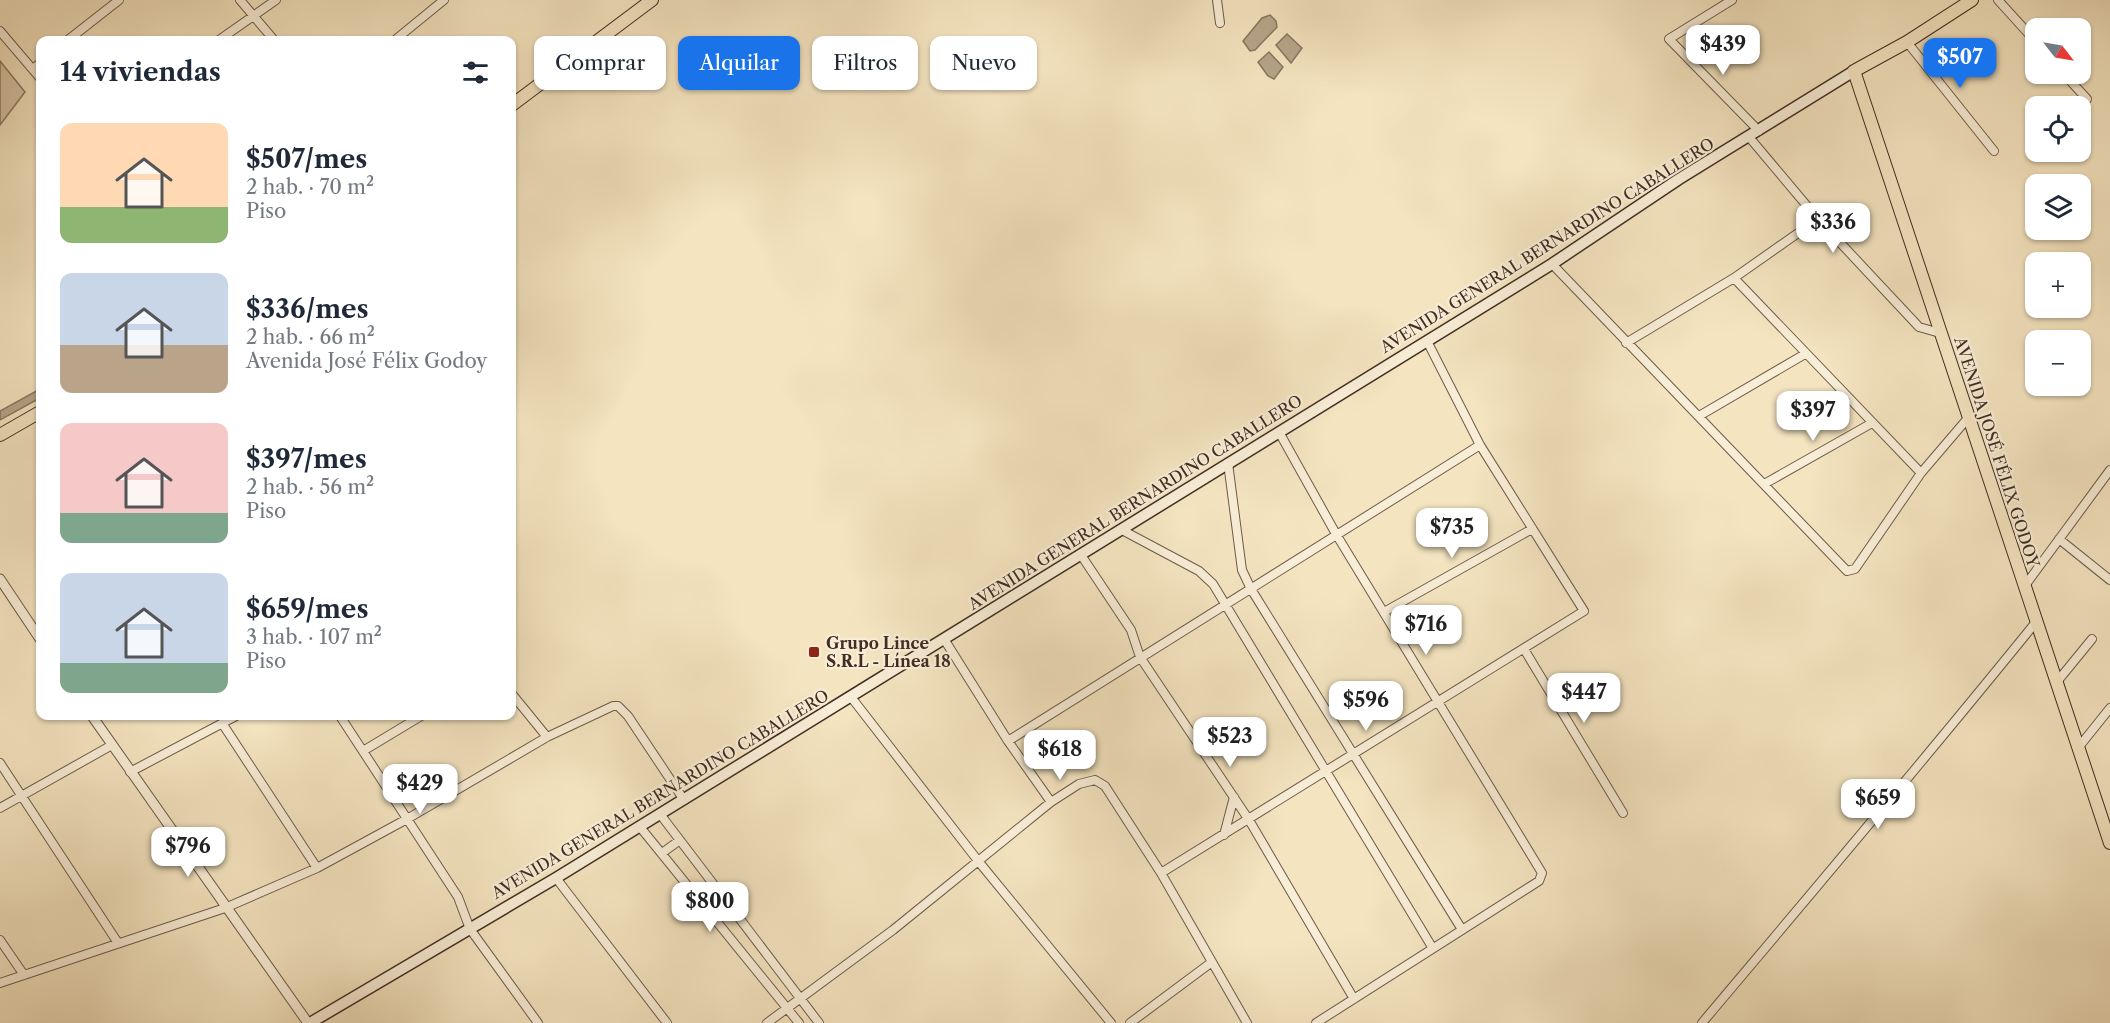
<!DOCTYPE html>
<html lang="es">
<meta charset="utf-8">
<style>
body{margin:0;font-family:"Libre Caslon Text",serif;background:#f2f2f3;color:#1f2937;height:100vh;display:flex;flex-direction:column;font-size:22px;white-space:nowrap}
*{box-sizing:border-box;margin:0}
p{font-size:20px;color:#747a83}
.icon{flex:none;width:33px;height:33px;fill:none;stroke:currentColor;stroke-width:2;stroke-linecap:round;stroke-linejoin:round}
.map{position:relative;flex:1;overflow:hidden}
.details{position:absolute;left:36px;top:36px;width:480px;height:684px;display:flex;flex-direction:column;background:#fff;border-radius:12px;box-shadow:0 2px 4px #0004}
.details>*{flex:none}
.banner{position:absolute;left:534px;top:36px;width:570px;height:54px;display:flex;gap:12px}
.needle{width:39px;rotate:121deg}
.buttons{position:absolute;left:2025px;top:18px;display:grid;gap:12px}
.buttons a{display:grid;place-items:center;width:66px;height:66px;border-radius:12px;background:#fff;box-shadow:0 2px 4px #0004;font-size:30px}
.price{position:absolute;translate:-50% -51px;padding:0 14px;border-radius:12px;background:#fff;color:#222;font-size:20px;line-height:39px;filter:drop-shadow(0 2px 3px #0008)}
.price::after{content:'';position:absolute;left:50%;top:36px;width:18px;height:14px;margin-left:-9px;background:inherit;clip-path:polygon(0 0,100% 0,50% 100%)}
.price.selected{background:#1a73e8;color:#fff}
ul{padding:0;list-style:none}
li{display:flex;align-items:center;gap:18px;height:150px;padding:0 24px}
li span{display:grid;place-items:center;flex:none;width:168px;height:120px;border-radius:12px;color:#555}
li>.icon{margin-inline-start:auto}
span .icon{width:72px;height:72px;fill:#fffc;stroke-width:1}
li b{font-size:26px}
h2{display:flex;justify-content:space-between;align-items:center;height:72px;padding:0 24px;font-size:26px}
.chip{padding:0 21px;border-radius:12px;background:#fff;box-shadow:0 2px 4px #0004;font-size:21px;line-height:54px}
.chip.selected{background:#1a73e8;color:#fff}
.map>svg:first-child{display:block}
</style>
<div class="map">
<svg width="2110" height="1023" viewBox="0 0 2110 1023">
<rect width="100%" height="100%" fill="#f4e4c0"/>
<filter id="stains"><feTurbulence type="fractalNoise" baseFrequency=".00333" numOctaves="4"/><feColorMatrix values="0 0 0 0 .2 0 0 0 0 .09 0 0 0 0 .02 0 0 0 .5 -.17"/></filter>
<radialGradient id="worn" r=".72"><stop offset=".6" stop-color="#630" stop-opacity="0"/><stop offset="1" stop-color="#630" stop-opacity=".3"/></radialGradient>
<path fill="#d6c5a5" stroke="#8c7964" stroke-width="1.5" d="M 0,61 L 25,92 L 0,125 Z"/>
<path fill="#b7a68b" stroke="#887661" stroke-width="1.5" d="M 1270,15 L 1276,21 L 1277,27 L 1255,50 L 1250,51 L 1243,41 L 1262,18 Z
M 1287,34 L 1302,48 L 1291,63 L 1276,45 Z
M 1269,52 L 1283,67 L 1274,79 L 1268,76 L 1258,62 Z
M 40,389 L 40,398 L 0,420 L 0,411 Z"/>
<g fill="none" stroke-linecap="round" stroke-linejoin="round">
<defs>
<path id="minor" d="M 240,0 L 274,40
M 1217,0 L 1220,23
M 1732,0 L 1669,39 L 1759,131
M 1998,0 L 2036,42
M 0,31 L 40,78
M 68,40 L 119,0
M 219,40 L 276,0
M 395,40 L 444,0
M 1907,42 L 1994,151
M 33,69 L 40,63
M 2064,74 L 2087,99
M 1749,137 L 1818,219 L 1919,327 L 1940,333
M 1552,264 L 1847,571 L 1855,569 L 1921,473 L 1968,418
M 1734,278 L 1921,473
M 1626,343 L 1734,278 L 1818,219
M 1699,416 L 1805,354
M 1279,432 L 1336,534 L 1542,873 L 1539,881 L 1316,1023
M 1228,463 L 1242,570 L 1251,589 L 1461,928
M 1766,483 L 1872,423
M 1122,530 L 1199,571 L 1213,584 L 1432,947
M 2059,539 L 2110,580
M 1081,555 L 1131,630 L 1140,657 L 1249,820 L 1354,999
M 2024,587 L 2110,470
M 1384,612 L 1532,529
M 944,639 L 1008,741 L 1051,802
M 1524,649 L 1623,813
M 2056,683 L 2092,639
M 512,694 L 547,737
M 851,697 L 979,862 L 1111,1023
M 340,716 L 458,897 L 470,929 L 538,1023
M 222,723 L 317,868
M 1008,741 L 1480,445
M 2078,748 L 2110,708
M 363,751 L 421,716
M 0,763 L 118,943
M 130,772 L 236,716
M 0,808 L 112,745
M 660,814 L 819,1023
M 640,827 L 799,1023
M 1224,835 L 1234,797
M 662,853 L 680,840
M 1161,873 L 1584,611 L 1480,445 L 1427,341
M 556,878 L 667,1023
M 0,940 L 24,975
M 0,983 L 225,908 L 317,868 L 407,819 L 547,737 L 613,706 L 618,706 L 628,716 L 684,800
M 767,1023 L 893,930 L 1051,802 L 1079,784 L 1095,780 L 1105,786 L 1161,873 L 1247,1023
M 1130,1023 L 1212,962
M 1702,1023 C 1814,890 1927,757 2036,622"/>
<path id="tertiary" d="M 0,579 L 40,639
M 92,716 L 308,1023"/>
<path id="secondary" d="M 310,1023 L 556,878 L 1552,264 L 1679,179 L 1854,71"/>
<path id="primary" d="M 1972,0 L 1907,42 L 1854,71 L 2110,843"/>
<path id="trunk" d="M 512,105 L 652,0
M 0,435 L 40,412"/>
</defs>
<use href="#minor" stroke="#6e5b4a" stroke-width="10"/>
<use href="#tertiary" stroke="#6e5b4a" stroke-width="11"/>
<use href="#secondary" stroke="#412d23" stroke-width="13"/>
<use href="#primary" stroke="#412d23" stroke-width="14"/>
<use href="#trunk" stroke="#412d23" stroke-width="14"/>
<use href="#minor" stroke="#f8edd6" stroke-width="8"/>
<use href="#tertiary" stroke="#f8edd6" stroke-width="9"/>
<use href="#secondary" stroke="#f8edd6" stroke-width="10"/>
<use href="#primary" stroke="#f4e4c0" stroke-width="12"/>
<use href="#trunk" stroke="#f4e4c0" stroke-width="12"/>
</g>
<rect fill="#8f2418" stroke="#f8edd6" stroke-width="2" x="808" y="646" width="12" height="12" rx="3"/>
<g text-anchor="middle" stroke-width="4.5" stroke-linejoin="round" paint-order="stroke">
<g font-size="16" fill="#412d23" stroke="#f8edd6">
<text transform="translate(1547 245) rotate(-32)" y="6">AVENIDA GENERAL BERNARDINO CABALLERO</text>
<text transform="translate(1997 452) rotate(72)" y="6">AVENIDA JOSÉ FÉLIX GODOY</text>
<text transform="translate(1135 502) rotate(-32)" y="6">AVENIDA GENERAL BERNARDINO CABALLERO</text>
<text transform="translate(660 794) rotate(-31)" y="6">AVENIDA GENERAL BERNARDINO CABALLERO</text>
</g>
<g font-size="16" font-weight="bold" fill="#412d23" stroke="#f8edd6" text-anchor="start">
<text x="826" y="649">Grupo Lince<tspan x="826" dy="18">S.R.L - Línea 18</tspan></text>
</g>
</g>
<rect width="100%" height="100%" filter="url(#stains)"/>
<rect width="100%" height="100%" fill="url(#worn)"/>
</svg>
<div class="buttons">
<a><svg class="needle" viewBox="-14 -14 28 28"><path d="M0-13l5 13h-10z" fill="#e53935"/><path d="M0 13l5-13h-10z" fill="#747a83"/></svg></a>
<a><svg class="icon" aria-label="locate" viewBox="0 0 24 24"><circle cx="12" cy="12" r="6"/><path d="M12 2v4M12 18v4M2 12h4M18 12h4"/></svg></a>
<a><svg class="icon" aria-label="layers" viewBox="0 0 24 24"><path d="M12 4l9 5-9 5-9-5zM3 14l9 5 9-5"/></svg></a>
<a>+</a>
<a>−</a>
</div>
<b class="price" style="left:1723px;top:76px">$439</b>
<b class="price selected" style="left:1960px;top:89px">$507</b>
<b class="price" style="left:1833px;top:254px">$336</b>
<b class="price" style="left:1813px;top:442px">$397</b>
<b class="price" style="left:1452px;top:559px">$735</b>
<b class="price" style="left:1426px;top:656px">$716</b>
<b class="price" style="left:1584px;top:724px">$447</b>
<b class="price" style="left:1366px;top:732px">$596</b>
<b class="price" style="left:1230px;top:768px">$523</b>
<b class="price" style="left:1060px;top:781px">$618</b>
<b class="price" style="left:420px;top:815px">$429</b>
<b class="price" style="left:1878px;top:830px">$659</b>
<b class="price" style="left:188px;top:878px">$796</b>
<b class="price" style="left:710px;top:933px">$800</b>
<div class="banner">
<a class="chip">Comprar</a>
<a class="chip selected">Alquilar</a>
<a class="chip">Filtros</a>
<a class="chip">Nuevo</a>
</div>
<section class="details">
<h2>14 viviendas<svg class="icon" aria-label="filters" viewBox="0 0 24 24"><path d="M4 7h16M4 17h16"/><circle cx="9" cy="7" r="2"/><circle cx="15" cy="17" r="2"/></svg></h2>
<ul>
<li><span style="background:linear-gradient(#ffd9b3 70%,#8fb573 0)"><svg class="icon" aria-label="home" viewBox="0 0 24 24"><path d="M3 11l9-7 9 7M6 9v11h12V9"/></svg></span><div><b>$507/mes</b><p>2 hab. · 70 m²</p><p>Piso</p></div></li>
<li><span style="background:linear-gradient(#c9d6e8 60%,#b9a48a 0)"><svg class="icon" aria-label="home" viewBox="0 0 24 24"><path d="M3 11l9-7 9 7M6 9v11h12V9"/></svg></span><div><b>$336/mes</b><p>2 hab. · 66 m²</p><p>Avenida José Félix Godoy</p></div></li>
<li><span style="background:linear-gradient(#f6c9c9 75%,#7fa58c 0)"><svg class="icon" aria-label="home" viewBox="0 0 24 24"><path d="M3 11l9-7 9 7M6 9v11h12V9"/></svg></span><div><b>$397/mes</b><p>2 hab. · 56 m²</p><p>Piso</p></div></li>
<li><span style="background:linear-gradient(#c9d6e8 75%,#7fa58c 0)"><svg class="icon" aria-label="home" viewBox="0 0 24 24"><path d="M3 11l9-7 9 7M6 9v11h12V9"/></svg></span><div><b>$659/mes</b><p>3 hab. · 107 m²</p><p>Piso</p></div></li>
</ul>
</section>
</div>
